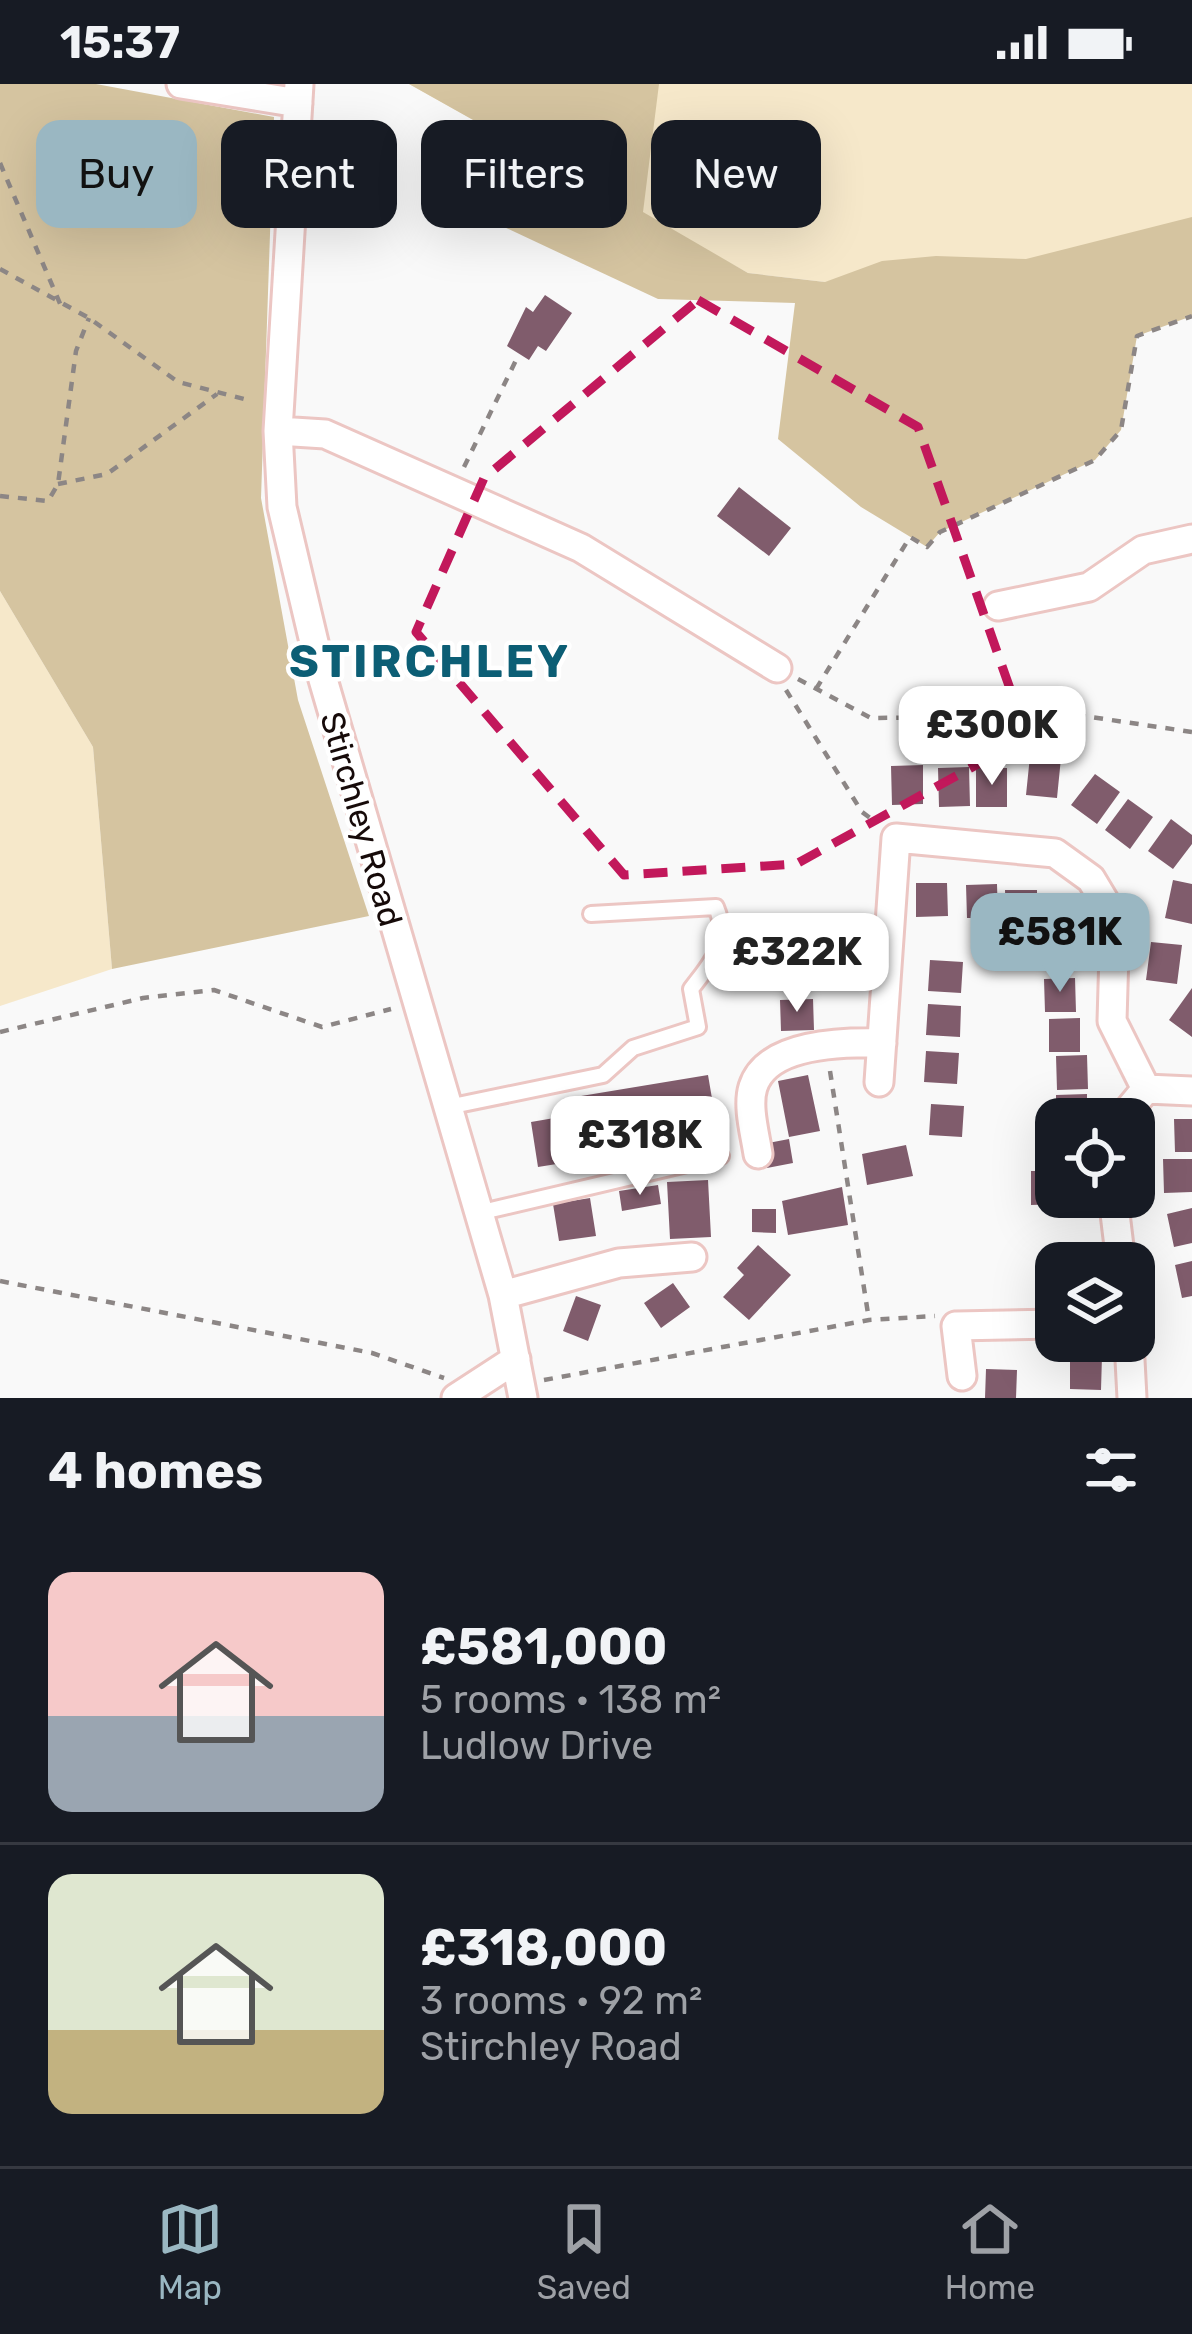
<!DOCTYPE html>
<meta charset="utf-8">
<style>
body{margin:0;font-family:Rubik,sans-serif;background:#20242c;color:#f1f3f6;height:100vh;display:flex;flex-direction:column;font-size:45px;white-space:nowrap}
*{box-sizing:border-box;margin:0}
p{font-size:39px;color:#9ea1a6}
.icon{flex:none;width:66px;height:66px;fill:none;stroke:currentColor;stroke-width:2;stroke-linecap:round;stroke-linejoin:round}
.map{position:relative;height:1314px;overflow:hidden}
.side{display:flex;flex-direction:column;background:#171b24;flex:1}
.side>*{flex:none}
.guide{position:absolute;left:36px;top:36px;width:1122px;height:108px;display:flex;gap:24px}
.controls{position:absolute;left:1035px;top:1014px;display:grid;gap:24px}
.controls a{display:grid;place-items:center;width:120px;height:120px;border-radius:24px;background:#171b24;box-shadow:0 12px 48px #0002;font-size:60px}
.price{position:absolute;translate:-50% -102px;padding:0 27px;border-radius:24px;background:#fff;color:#222;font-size:39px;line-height:78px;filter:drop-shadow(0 3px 6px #0008)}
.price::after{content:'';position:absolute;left:50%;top:72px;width:36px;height:27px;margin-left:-18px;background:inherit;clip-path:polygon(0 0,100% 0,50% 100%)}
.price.on{background:#9ab7c2;color:#111}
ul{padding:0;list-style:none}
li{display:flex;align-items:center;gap:36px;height:300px;padding:0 48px}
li+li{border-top:3px solid #363941}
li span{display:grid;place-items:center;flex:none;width:336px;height:240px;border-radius:24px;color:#555}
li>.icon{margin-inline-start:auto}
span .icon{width:144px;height:144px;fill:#fffc;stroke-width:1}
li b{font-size:51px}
h2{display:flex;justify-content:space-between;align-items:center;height:144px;padding:0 48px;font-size:51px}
.chip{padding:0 42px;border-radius:24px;background:#171b24;box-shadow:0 12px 48px #0002;font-size:42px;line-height:108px}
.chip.on{background:#9ab7c2;color:#111}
.status{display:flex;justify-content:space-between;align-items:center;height:84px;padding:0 60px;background:#171b24;direction:ltr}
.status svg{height:33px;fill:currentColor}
.dock{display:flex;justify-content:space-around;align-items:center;height:168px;border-top:3px solid #363941;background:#171b24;font-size:33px;color:#9ea1a6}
.dock a{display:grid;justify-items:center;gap:6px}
.dock .on{color:#9ab7c2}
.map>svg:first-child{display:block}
</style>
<div class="status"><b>15:37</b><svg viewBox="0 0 49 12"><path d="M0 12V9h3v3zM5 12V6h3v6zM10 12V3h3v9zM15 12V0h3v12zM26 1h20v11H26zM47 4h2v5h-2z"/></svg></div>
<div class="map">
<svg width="1192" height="1314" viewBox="0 0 1192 1314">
<rect width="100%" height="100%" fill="#f9f9f9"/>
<path fill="#f6e8ca" d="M 409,0 L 1192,0 L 1192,165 L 825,198 L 748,189 Z
M 0,507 L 93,663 L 112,885 L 0,922 Z"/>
<path fill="#d5c4a0" d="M 0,0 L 96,0 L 274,33 L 261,414 L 298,616 L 369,832 L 112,885 L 93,663 L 0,507 Z
M 409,0 L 659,0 L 643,128 L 748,189 L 825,198 L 882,177 L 936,172 L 1026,175 L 1192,133 L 1192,232 L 1137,252 L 1121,346 L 1095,376 L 940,448 L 927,463 L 861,423 L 778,355 L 795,219 L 658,215 L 504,143 L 537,72 Z"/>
<path fill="#805c6c" d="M 545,211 L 572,229 L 546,267 L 538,262 L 529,276 L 507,262 L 526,223 L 533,228 Z
M 739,403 L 791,444 L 769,472 L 717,432 Z
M 1030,672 L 1061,674 L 1057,714 L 1026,711 Z
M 923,681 L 923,720 L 892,721 L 891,682 Z
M 969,683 L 970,722 L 939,723 L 938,684 Z
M 976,684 L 1007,684 L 1007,723 L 976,723 Z
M 1095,690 L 1120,708 L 1097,740 L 1071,721 Z
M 1128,715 L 1153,733 L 1130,765 L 1105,746 Z
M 1171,735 L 1192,751 L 1192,760 L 1173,785 L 1148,767 Z
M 1173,796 L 1192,800 L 1192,840 L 1165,834 Z
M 916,799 L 947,799 L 948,832 L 916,833 Z
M 997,800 L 998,834 L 967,834 L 966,801 Z
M 1005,806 L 1037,806 L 1037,839 L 1006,840 Z
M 1046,816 L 1078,816 L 1078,849 L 1047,850 Z
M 1151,858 L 1182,861 L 1177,900 L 1146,896 Z
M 930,876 L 963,878 L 961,909 L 928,907 Z
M 1075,894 L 1076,928 L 1045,928 L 1044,895 Z
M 1192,904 L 1192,953 L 1169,936 Z
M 813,915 L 814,946 L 781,947 L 780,916 Z
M 928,920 L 961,922 L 960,953 L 926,951 Z
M 1080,934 L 1080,968 L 1049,968 L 1049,935 Z
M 926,967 L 959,969 L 957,1000 L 924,998 Z
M 1087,971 L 1088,1005 L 1057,1006 L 1056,972 Z
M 708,991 L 716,1038 L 654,1048 L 656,1064 L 538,1083 L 531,1038 L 566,1032 L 563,1015 Z
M 808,991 L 820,1047 L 789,1053 L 778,997 Z
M 1087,1010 L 1087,1035 L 1056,1035 L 1056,1011 Z
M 931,1020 L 964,1022 L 962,1053 L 929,1051 Z
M 1174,1035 L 1192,1035 L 1192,1068 L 1175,1068 Z
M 1056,1047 L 1056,1081 L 1039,1082 L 1039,1048 Z
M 789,1055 L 793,1079 L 767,1084 L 763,1060 Z
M 906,1061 L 913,1092 L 867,1101 L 862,1070 Z
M 1163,1075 L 1192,1075 L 1192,1108 L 1164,1109 Z
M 1031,1087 L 1056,1087 L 1056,1113 L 1062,1113 L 1062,1120 L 1031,1121 Z
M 708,1096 L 711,1153 L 670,1155 L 667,1098 Z
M 658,1101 L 661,1120 L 622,1127 L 619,1107 Z
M 842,1103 L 848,1141 L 788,1151 L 782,1117 Z
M 590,1114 L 596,1152 L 559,1157 L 553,1120 Z
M 1192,1124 L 1192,1159 L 1174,1163 L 1167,1130 Z
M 752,1125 L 776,1125 L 776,1149 L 752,1148 Z
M 758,1161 L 791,1191 L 749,1236 L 723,1213 L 744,1191 L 737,1184 Z
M 1192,1177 L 1192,1212 L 1182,1214 L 1175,1181 Z
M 673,1199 L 690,1223 L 661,1244 L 644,1219 Z
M 576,1212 L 601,1221 L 588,1257 L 563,1247 Z
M 1070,1271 L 1102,1272 L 1101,1306 L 1070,1305 Z
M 986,1285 L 1017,1286 L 1016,1314 L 985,1314 Z"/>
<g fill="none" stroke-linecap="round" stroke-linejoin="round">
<defs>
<path id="lane" d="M 448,1023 L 603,991 L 633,964 L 698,943 L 691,905 C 712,877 731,859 716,823 L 591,830
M 478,1129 L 721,1072"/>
<path id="street" d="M 181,0 L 298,19
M 299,0 L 278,347 L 282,423 L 322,592 L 503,1211 L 523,1314
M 278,347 L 325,350 L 581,464 L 777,584
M 998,522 L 1089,503 L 1143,466 L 1192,455
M 879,998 L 896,754 L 1055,769 L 1091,795 L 1115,835 L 1112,937 L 1146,1005
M 1121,1035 L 1146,1005 L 1192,1007
M 758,1070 C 755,1050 747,1022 753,1003 C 767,959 843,958 882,959
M 1113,1113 L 1121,1179
M 503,1211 L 619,1179 L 692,1173
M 1129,1257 L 1132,1314
M 962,1292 L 956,1242 L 1056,1240
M 456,1314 L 516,1275"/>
</defs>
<use href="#lane" stroke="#ecc6c3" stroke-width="20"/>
<use href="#street" stroke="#ecc6c3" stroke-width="33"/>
<path stroke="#8c8685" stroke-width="4.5" stroke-dasharray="9 9" stroke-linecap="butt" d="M 0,79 L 61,222
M 0,185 L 89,234 L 178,298 L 252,317
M 464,383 L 519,270
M 58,400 L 107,390 L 217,310
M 0,412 L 48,417 L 58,400 L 76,267 L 89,234
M 798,595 L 871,634 L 1084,632 L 1192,648
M 816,605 L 910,453 L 927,463 L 940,448 L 1095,376 L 1121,346 L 1137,252 L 1192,232
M 786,606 L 862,728 L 877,739
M 0,948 L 143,914 L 214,906 L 322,943 L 391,925
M 830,987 L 869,1236
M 0,1197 L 372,1269 L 444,1294
M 544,1296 L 869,1236 L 935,1232"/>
<use href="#lane" stroke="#fff" stroke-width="14"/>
<use href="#street" stroke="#fff" stroke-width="27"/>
</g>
<path fill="none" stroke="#c2185b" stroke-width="9" stroke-dasharray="24 15" stroke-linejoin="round" d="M 698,216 L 918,343 L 1027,653 L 796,780 L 624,791 L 416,548 L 484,394 Z"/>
<g text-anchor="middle" stroke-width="9" stroke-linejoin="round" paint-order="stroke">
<g font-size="33" fill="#160a09" stroke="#fff">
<text transform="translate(362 735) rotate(74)" y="12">Stirchley Road</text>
</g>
<g font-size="45" font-weight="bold" letter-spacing="3" fill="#0c5e75" stroke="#fff">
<text x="430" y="593">STIRCHLEY</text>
</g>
</g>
</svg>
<div class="controls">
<a><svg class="icon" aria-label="locate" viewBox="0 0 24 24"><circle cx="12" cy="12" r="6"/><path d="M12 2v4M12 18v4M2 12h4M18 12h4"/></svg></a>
<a><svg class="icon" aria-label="layers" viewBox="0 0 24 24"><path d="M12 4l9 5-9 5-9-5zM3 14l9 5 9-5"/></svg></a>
</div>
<b class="price" style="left:992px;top:704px">£300K</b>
<b class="price on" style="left:1060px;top:911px">£581K</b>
<b class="price" style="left:797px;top:931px">£322K</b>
<b class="price" style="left:640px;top:1114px">£318K</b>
<div class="guide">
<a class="chip on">Buy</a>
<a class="chip">Rent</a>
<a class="chip">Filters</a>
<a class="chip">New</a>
</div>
</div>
<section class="side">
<h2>4 homes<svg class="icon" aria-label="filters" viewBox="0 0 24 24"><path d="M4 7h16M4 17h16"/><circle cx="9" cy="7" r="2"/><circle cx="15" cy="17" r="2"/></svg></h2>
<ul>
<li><span style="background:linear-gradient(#f6c9c9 60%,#9aa5b1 0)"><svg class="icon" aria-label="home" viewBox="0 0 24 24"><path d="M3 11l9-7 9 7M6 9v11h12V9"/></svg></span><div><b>£581,000</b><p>5 rooms · 138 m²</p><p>Ludlow Drive</p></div></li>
<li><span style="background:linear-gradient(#dfe7d0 65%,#c2b280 0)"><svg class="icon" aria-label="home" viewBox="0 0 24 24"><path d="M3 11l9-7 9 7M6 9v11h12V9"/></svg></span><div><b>£318,000</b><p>3 rooms · 92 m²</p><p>Stirchley Road</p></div></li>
</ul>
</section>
<nav class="dock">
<a class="on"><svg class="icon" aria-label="map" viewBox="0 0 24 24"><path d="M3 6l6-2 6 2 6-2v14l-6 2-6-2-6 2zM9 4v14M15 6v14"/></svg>Map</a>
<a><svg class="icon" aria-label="saved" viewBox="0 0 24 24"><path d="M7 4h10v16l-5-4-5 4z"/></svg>Saved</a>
<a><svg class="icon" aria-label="home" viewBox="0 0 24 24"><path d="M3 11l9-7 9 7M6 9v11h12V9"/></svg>Home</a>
</nav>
